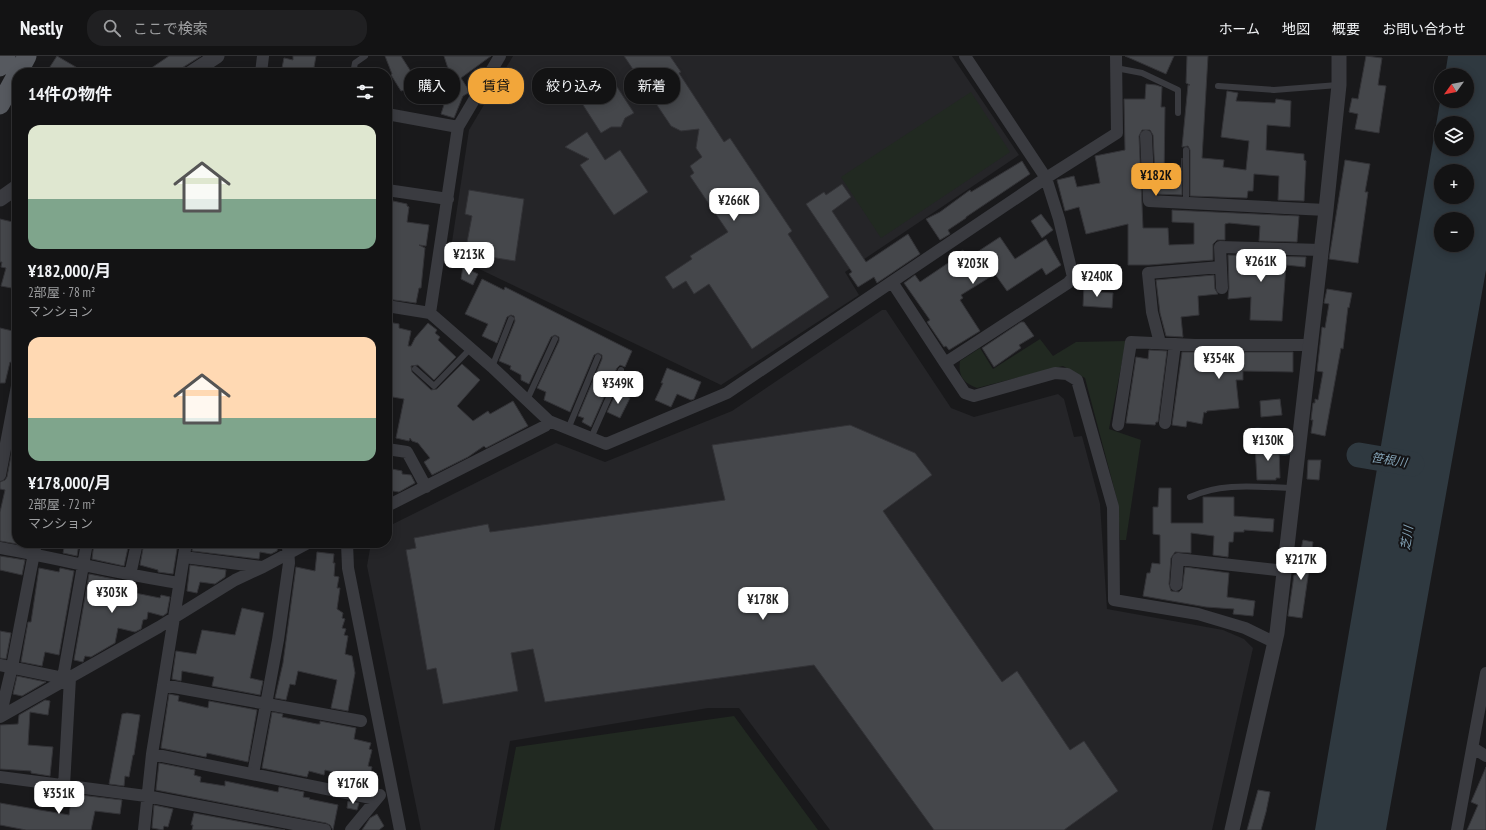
<!DOCTYPE html>
<html lang="ja">
<meta charset="utf-8">
<style>
body{margin:0;font-family:"PT Sans Narrow","Noto Sans JP",sans-serif;background:#202022;color:#f1f3f6;height:100vh;display:flex;flex-direction:column;font-size:15px;white-space:nowrap}
*{box-sizing:border-box;margin:0}
p{font-size:13px;color:#9d9ea0}
.icon{flex:none;width:22px;height:22px;fill:none;stroke:currentColor;stroke-width:2;stroke-linecap:round;stroke-linejoin:round}
.map{position:relative;flex:1;overflow:hidden}
.side{position:absolute;left:12px;top:12px;width:380px;height:480px;display:flex;flex-direction:column;background:#131314;border-radius:16px;box-shadow:0 2px 10px #0003,0 0 0 1px #323234}
.side>*{flex:none}
.banner{position:absolute;left:404px;top:12px;width:380px;height:36px;display:flex;gap:8px}
.needle{width:26px;rotate:237deg}
.buttons{position:absolute;left:1434px;top:12px;display:grid;gap:8px}
.buttons a{display:grid;place-items:center;width:40px;height:40px;border-radius:50%;background:#131314;box-shadow:0 2px 10px #0003,0 0 0 1px #323234;font-size:20px}
.price{position:absolute;translate:-50% -34px;padding:0 9px;border-radius:8px;background:#fff;color:#222;font-size:13px;line-height:26px;filter:drop-shadow(0 1px 2px #0008)}
.price::after{content:'';position:absolute;left:50%;top:24px;width:12px;height:9px;margin-left:-6px;background:inherit;clip-path:polygon(0 0,100% 0,50% 100%)}
.price.selected{background:#f2a63a;color:#111}
ul{padding:0;list-style:none}
li{display:grid;align-content:center;gap:8px;height:212px;padding:0 16px}
li span{display:grid;place-items:center;height:124px;border-radius:12px;color:#555}
li>.icon{margin-inline-start:auto}
span .icon{width:72px;height:72px;fill:#fffc;stroke-width:1}
li b{font-size:17px}
h2{display:flex;justify-content:space-between;align-items:center;height:48px;padding:0 16px;font-size:17px}
.pill{padding:0 14px;border-radius:16px;background:#131314;box-shadow:0 2px 10px #0003,0 0 0 1px #323234;font-size:14px;line-height:36px}
.pill.selected{background:#f2a63a;color:#111}
header{display:flex;align-items:center;gap:24px;box-sizing:border-box;height:56px;padding:0 20px;background:#131314;border-bottom:1px solid #323234}
header strong{font-size:19px}
nav{display:flex;gap:22px;margin-inline-start:auto;font-size:14px}
.search{width:280px;height:36px;background:#202022;display:flex;align-items:center;gap:10px;box-sizing:border-box;padding:0 14px;border-radius:16px;color:#9d9ea0;font-size:15px}
.map>svg:first-child{display:block}
</style>
<header>
<strong>Nestly</strong>
<div class="search"><svg class="icon" aria-label="search" viewBox="0 0 24 24"><circle cx="10" cy="10" r="6"/><path d="M15 15l6 6"/></svg>ここで検索</div>
<nav><a>ホーム</a><a>地図</a><a>概要</a><a>お問い合わせ</a></nav>
</header>
<div class="map">
<svg width="1486" height="774" viewBox="0 0 1486 774">
<rect width="100%" height="100%" fill="#19191b"/>
<path fill="#252528" d="M 513,0 L 952,0 L 1019,99 L 845,216 L 859,239 L 721,329 L 450,199 L 469,74 Z
M 882,254 L 886,254 L 951,352 L 974,361 L 1058,338 L 1064,343 L 1074,381 L 1082,380 L 1100,448 L 1107,553 L 1223,574 L 1244,583 L 1253,592 L 1212,774 L 830,774 L 739,652 L 708,652 L 510,685 L 494,774 L 421,774 L 367,510 L 371,487 L 387,487 L 387,471 L 556,387 L 605,406 L 732,355 Z"/>
<path fill="#212921" d="M 971,36 L 1010,96 L 881,182 L 841,121 Z
M 1040,283 L 1053,300 L 1076,286 L 1126,285 L 1109,373 L 1141,384 L 1126,484 L 1120,484 L 1118,447 L 1085,322 L 1063,310 L 977,332 C 963,327 958,320 960,305 L 980,292 L 993,313 Z
M 734,660 L 818,774 L 500,774 L 516,691 Z"/>
<path fill="#2f3940" fill-rule="evenodd" d="M 1448,0 L 1486,0 L 1486,214 L 1386,774 L 1315,774 L 1441,40 L 1441,45 L 1467,45 L 1467,19 L 1445,19 ZM 1441,67 L 1467,67 L 1467,93 L 1441,93 ZM 1441,115 L 1467,115 L 1467,141 L 1441,141 ZM 1441,163 L 1467,163 L 1467,189 L 1441,189 Z"/>
<g fill="none" stroke-linecap="round" stroke-linejoin="round">
<path stroke="#2f3940" stroke-width="25" d="M 1257,384 L 1285,387
M 1359,399 L 1412,408"/>
</g>
<path fill="#45474b" stroke="#333337" d="M 57,0 L 86,17 L 46,17 Z
M 169,0 L 201,0 L 174,17 L 144,17 Z
M 293,0 L 316,0 L 313,17 L 281,17 L 284,2 L 293,4 Z
M 385,0 L 401,0 L 417,25 L 415,26 L 419,31 L 410,36 L 409,35 L 406,37 L 404,34 L 401,35 L 391,19 L 392,18 Z
M 444,0 L 491,0 L 461,22 L 470,36 L 463,40 L 454,62 L 441,58 L 450,30 L 453,28 Z
M 624,0 L 670,0 L 681,16 L 679,17 L 724,86 L 730,82 L 792,175 L 788,178 L 829,241 L 752,293 L 709,228 L 694,238 L 686,225 L 673,233 L 665,221 L 692,203 L 690,200 L 728,176 L 690,120 L 694,117 L 690,110 L 702,101 L 696,92 L 699,73 L 681,75 L 671,70 Z
M 1125,0 L 1174,0 L 1166,18 Z
M 1187,0 L 1208,0 L 1202,102 L 1224,104 L 1223,111 L 1246,114 L 1249,85 L 1221,81 L 1227,35 L 1238,37 L 1236,45 L 1275,47 L 1276,43 L 1291,45 L 1290,71 L 1267,69 L 1266,94 L 1304,98 L 1304,104 L 1306,105 L 1304,145 L 1278,144 L 1279,120 L 1254,118 L 1253,135 L 1248,135 L 1247,142 L 1190,140 L 1190,94 L 1188,90 L 1182,91 L 1188,29 L 1190,29 L 1186,27 Z
M 1366,0 L 1382,2 L 1378,29 L 1386,30 L 1379,77 L 1355,73 L 1358,58 L 1349,56 L 1352,42 L 1358,43 Z
M 608,17 L 634,57 L 625,62 L 621,71 L 611,71 L 601,77 L 576,38 Z
M 1146,28 L 1156,29 L 1162,31 L 1161,51 L 1165,51 L 1164,122 L 1180,123 L 1182,102 L 1182,139 L 1156,138 L 1153,79 L 1150,74 L 1142,74 L 1139,80 L 1143,172 L 1168,172 L 1169,189 L 1194,188 L 1194,167 L 1172,166 L 1172,154 L 1299,160 L 1297,186 L 1259,185 L 1260,170 L 1229,167 L 1225,168 L 1225,184 L 1217,184 L 1213,188 L 1213,204 L 1149,209 L 1128,209 L 1128,168 L 1086,178 L 1079,151 L 1065,155 L 1057,124 L 1074,120 L 1077,131 L 1100,127 L 1095,100 L 1125,94 L 1124,43 L 1145,43 Z
M 587,76 L 605,104 L 620,94 L 648,136 L 614,159 L 580,109 L 589,103 L 565,91 Z
M 1345,104 L 1370,108 L 1365,136 L 1368,136 L 1358,207 L 1329,203 Z
M 1022,105 L 1030,118 L 966,161 L 966,162 L 948,174 L 950,178 L 940,184 L 926,163 L 940,156 L 970,134 L 971,136 Z
M 842,128 L 851,141 L 832,155 L 866,206 L 908,178 L 920,198 L 877,227 L 874,221 L 858,231 L 849,218 L 852,216 L 806,148 L 824,136 L 826,139 Z
M 469,134 L 524,143 L 515,205 L 465,197 L 472,160 L 465,158 Z
M 393,145 L 407,148 L 407,150 L 409,151 L 407,166 L 429,169 L 426,190 L 419,189 L 425,192 L 421,232 L 419,232 L 416,247 L 387,243 L 387,176 Z
M 1041,158 L 1053,174 L 1042,182 L 1031,165 Z
M 0,163 L 17,167 L 17,233 L 1,230 L 6,212 L 1,211 L 2,206 L 0,206 Z
M 1000,181 L 1015,203 L 1046,183 L 1061,209 L 1046,219 L 1042,212 L 1007,235 L 995,218 L 961,239 L 963,242 L 960,244 L 980,275 L 949,294 L 946,290 L 944,291 L 927,266 L 930,264 L 904,227 L 915,219 L 920,226 L 954,203 L 953,200 L 963,194 L 968,202 Z
M 1228,199 L 1306,201 L 1305,211 L 1286,209 L 1282,265 L 1250,264 L 1251,241 L 1228,243 L 1229,232 Z
M 463,211 L 478,218 L 473,229 L 461,223 Z
M 1214,219 L 1215,233 L 1218,238 L 1198,240 L 1199,259 L 1181,261 L 1183,281 L 1166,280 L 1160,257 L 1156,224 Z
M 482,223 L 504,234 L 505,231 L 632,295 L 625,311 L 620,309 L 617,312 L 591,371 L 582,366 L 584,362 L 578,360 L 602,303 L 602,299 L 598,297 L 594,299 L 570,356 L 544,344 L 546,336 L 537,332 L 559,285 L 559,281 L 555,279 L 551,281 L 529,328 L 521,324 L 521,319 L 510,313 L 511,310 L 499,305 L 515,265 L 514,260 L 511,259 L 507,261 L 497,287 L 482,280 L 488,268 L 465,258 Z
M 1084,229 L 1096,230 L 1096,234 L 1100,234 L 1099,236 L 1113,237 L 1112,252 L 1083,250 Z
M 1327,233 L 1352,237 L 1349,252 L 1348,251 L 1343,293 L 1341,292 L 1325,380 L 1311,377 L 1313,364 L 1311,364 L 1313,347 L 1315,347 L 1315,343 L 1318,344 L 1323,316 L 1317,315 L 1322,271 L 1325,272 L 1329,248 L 1324,247 Z
M 388,266 L 399,268 L 399,272 L 411,275 L 408,290 L 411,290 L 415,282 L 428,267 L 437,274 L 435,277 L 440,281 L 438,284 L 456,301 L 434,324 L 418,309 L 411,310 L 412,316 L 431,334 L 437,333 L 462,308 L 480,324 L 457,350 L 473,365 L 488,355 L 490,358 L 513,345 L 528,370 L 486,392 L 484,390 L 468,401 L 432,419 L 424,406 L 430,402 L 418,387 L 412,385 L 410,382 L 409,385 L 396,382 L 404,343 L 387,340 Z
M 1021,266 L 1024,266 L 1034,280 L 1019,289 L 1021,292 L 994,311 L 982,292 Z
M 0,272 L 17,276 L 17,296 L 15,307 L 10,306 L 5,327 L 0,327 Z
M 1149,294 L 1167,295 L 1158,366 L 1156,366 L 1155,369 L 1126,367 L 1136,301 L 1148,303 Z
M 1182,296 L 1293,296 L 1293,316 L 1243,315 L 1243,324 L 1236,324 L 1239,352 L 1207,355 L 1206,357 L 1204,356 L 1202,368 L 1187,365 L 1186,371 L 1172,369 Z
M 667,312 L 701,326 L 694,343 L 691,344 L 677,338 L 671,351 L 655,344 L 663,327 L 661,327 Z
M 617,335 L 630,342 L 620,362 L 607,356 Z
M 1280,343 L 1282,359 L 1261,361 L 1260,345 Z
M 850,369 L 915,397 L 932,419 L 883,455 L 1002,626 L 1017,615 L 1070,694 L 1084,685 L 1118,735 L 1064,774 L 934,774 L 814,609 L 545,646 L 533,593 L 511,597 L 518,635 L 443,648 L 436,612 L 427,614 L 406,494 L 416,492 L 414,482 L 488,468 L 490,476 L 725,444 L 712,389 Z
M 13,389 L 17,390 L 17,487 L 28,487 L 28,490 L 0,485 L 0,456 L 5,434 L 0,433 L 0,426 L 5,424 L 7,421 Z
M 1255,389 L 1276,389 L 1277,392 L 1279,392 L 1280,422 L 1276,422 L 1276,424 L 1257,424 Z
M 1308,404 L 1321,404 L 1319,424 L 1307,423 Z
M 387,412 L 402,415 L 402,418 L 411,419 L 415,427 L 399,436 L 387,434 Z
M 1159,432 L 1171,432 L 1171,467 L 1203,467 L 1203,441 L 1234,441 L 1234,460 L 1274,463 L 1273,476 L 1244,474 L 1244,476 L 1234,476 L 1233,486 L 1229,486 L 1228,501 L 1213,499 L 1214,480 L 1191,477 L 1191,497 L 1175,496 L 1171,502 L 1169,528 L 1171,535 L 1179,536 L 1182,533 L 1185,511 L 1229,517 L 1227,541 L 1255,545 L 1253,560 L 1233,558 L 1234,553 L 1206,551 L 1143,540 L 1147,517 L 1150,517 L 1152,507 L 1160,508 L 1160,479 L 1153,478 L 1153,451 L 1158,451 Z
M 1303,484 L 1313,486 L 1302,562 L 1288,560 L 1294,519 L 1296,519 Z
M 65,487 L 79,487 L 77,500 L 63,497 Z
M 94,487 L 113,489 L 114,487 L 129,487 L 124,510 L 92,503 Z
M 144,487 L 178,487 L 173,518 L 158,516 L 158,514 L 140,509 Z
M 193,487 L 279,487 L 277,495 L 271,498 L 260,496 L 259,503 L 192,495 Z
M 317,496 L 334,498 L 333,507 L 335,507 L 334,520 L 339,521 L 337,532 L 340,532 L 337,553 L 343,557 L 342,562 L 345,563 L 342,572 L 346,573 L 344,579 L 348,580 L 345,598 L 352,600 L 355,617 L 348,655 L 331,652 L 337,624 L 298,615 L 295,629 L 290,628 L 286,644 L 275,642 L 283,607 L 296,511 L 315,515 Z
M 0,500 L 25,504 L 22,519 L 0,514 Z
M 190,509 L 226,514 L 225,521 L 215,528 L 200,526 L 197,537 L 187,535 Z
M 39,512 L 59,516 L 60,512 L 74,515 L 59,599 L 45,596 L 42,610 L 21,606 L 28,566 L 31,566 Z
M 89,518 L 124,525 L 124,528 L 127,528 L 125,535 L 160,542 L 161,539 L 170,541 L 167,557 L 163,560 L 148,556 L 147,563 L 143,564 L 141,573 L 135,576 L 118,572 L 115,587 L 91,601 L 85,600 L 83,606 L 74,604 Z
M 242,552 L 264,557 L 250,622 L 263,625 L 260,639 L 212,630 L 214,621 L 182,615 L 181,625 L 172,623 L 176,595 L 196,598 L 202,574 L 235,579 Z
M 0,575 L 11,577 L 6,603 L 0,602 Z
M 17,620 L 46,626 L 22,640 L 13,638 Z
M 169,638 L 179,640 L 178,645 L 208,652 L 209,645 L 257,654 L 248,706 L 207,697 L 206,701 L 161,692 Z
M 45,644 L 50,645 L 48,659 L 30,656 L 28,689 L 53,691 L 50,720 L 31,717 L 31,715 L 0,713 L 0,669 L 18,668 L 19,659 Z
M 272,656 L 283,658 L 282,661 L 317,668 L 320,668 L 320,665 L 356,672 L 354,683 L 371,687 L 369,693 L 372,694 L 368,710 L 372,711 L 368,728 L 362,726 L 361,732 L 352,730 L 354,721 L 325,714 L 324,719 L 309,715 L 307,721 L 262,712 Z
M 127,657 L 140,659 L 134,699 L 133,699 L 129,721 L 125,720 L 124,730 L 109,728 L 122,658 Z
M 159,707 L 195,714 L 194,719 L 201,721 L 200,726 L 225,730 L 225,725 L 278,736 L 279,731 L 304,736 L 303,741 L 310,742 L 309,743 L 338,749 L 333,774 L 330,769 L 326,767 L 156,734 Z
M 1486,711 L 1486,774 L 1467,774 L 1478,749 L 1471,746 Z
M 1258,734 L 1270,736 L 1266,756 L 1261,774 L 1247,774 Z
M 72,738 L 122,744 L 120,758 L 95,755 L 91,774 L 26,774 L 0,769 L 0,747 L 69,759 Z
M 348,745 L 359,747 L 357,754 L 347,752 Z
M 154,749 L 173,753 L 168,771 L 164,770 L 163,774 L 152,772 Z
M 194,757 L 285,774 L 192,774 L 193,769 L 191,769 Z
M 377,758 L 384,770 L 379,774 L 362,774 L 370,762 Z"/>
<g fill="none" stroke-linecap="round" stroke-linejoin="round">
<path stroke="#3a3b40" stroke-width="6" d="M 1116,12 L 1142,17 L 1178,34 L 1178,57
M 353,17 L 355,7 L 365,0
M 1218,30 L 1274,34 L 1338,29
M 1186,147 L 1186,94
M 492,311 L 511,263
M 415,313 L 434,330 L 471,292
M 527,344 L 555,283
M 568,373 L 598,301
M 591,382 L 621,314
M 1190,441 C 1222,426 1257,431 1293,432"/>
<path stroke="#3a3b40" stroke-width="12" d="M 261,17 L 263,0
M 387,58 L 458,71
M 1146,80 L 1149,145 L 1326,154
M 387,134 L 448,143
M 892,226 L 945,307 L 1068,227 L 1073,221 L 1059,163 L 1046,122 L 965,0
M 1222,232 L 1220,191 L 1321,194
M 387,250 L 430,257 L 492,311 L 549,365 L 606,388 L 727,337 L 1046,122 L 1117,77 L 1116,0
M 430,257 L 458,71 L 500,0
M 1160,287 L 1152,256 L 1148,217 L 1221,211
M 945,307 L 965,337 L 974,340 L 1055,317 L 1067,318 L 1077,324 L 1113,451 L 1114,544 L 1198,558 L 1245,572 L 1276,587
M 1165,367 L 1175,288
M 1118,369 L 1131,286 L 1195,289 L 1310,289
M 387,393 L 407,396 L 426,431
M 0,419 L 17,330
M 387,450 L 545,370 L 549,365
M 347,487 L 348,512 L 400,774
M 0,492 C 60,503 119,518 179,527
M 184,501 L 262,511
M 130,519 L 137,487
M 1176,529 L 1178,503 L 1285,515
M 0,609 L 63,622
M 62,627 L 87,487
M 163,629 L 361,665
M 0,661 L 159,571 L 235,524 L 263,511 L 308,487
M 0,661 L 12,611 L 36,487
M 1473,692 L 1486,700
M 152,698 L 376,743
M 253,718 L 278,584 L 289,507 L 288,491
M 0,721 L 146,740 L 325,774
M 64,730 L 70,622
M 144,774 L 152,698 L 186,487
M 351,774 L 380,739
M 1457,774 L 1486,617"/>
<path stroke="#3a3b40" stroke-width="15" d="M 191,17 L 217,0
M 0,143 L 17,131
M 1232,774 L 1277,577 L 1326,154 L 1339,29 L 1339,0"/>
<path stroke="#56595f" stroke-width="19" d="M 0,11 L 6,0
M 18,17 L 27,0
M 0,49 L 17,18"/>
</g>
<g text-anchor="middle" stroke-width="4" stroke-linejoin="round" paint-order="stroke">
<g font-size="12" font-style="italic" fill="#83a2b5" stroke="#141416">
<text transform="translate(1389 404) rotate(9)" y="4">笹根川</text>
<text transform="translate(1407 482) rotate(-82)" y="4">芝川</text>
</g>
</g>
</svg>
<div class="buttons">
<a><svg class="needle" viewBox="-14 -14 28 28"><path d="M0-13l5 13h-10z" fill="#e53935"/><path d="M0 13l5-13h-10z" fill="#9d9ea0"/></svg></a>
<a><svg class="icon" aria-label="layers" viewBox="0 0 24 24"><path d="M12 4l9 5-9 5-9-5zM3 14l9 5 9-5"/></svg></a>
<a>+</a>
<a>−</a>
</div>
<b class="price selected" style="left:1156px;top:141px">¥182K</b>
<b class="price" style="left:734px;top:166px">¥266K</b>
<b class="price" style="left:469px;top:220px">¥213K</b>
<b class="price" style="left:1261px;top:227px">¥261K</b>
<b class="price" style="left:973px;top:229px">¥203K</b>
<b class="price" style="left:1097px;top:242px">¥240K</b>
<b class="price" style="left:1219px;top:324px">¥354K</b>
<b class="price" style="left:618px;top:349px">¥349K</b>
<b class="price" style="left:1268px;top:406px">¥130K</b>
<b class="price" style="left:1301px;top:525px">¥217K</b>
<b class="price" style="left:112px;top:558px">¥303K</b>
<b class="price" style="left:763px;top:565px">¥178K</b>
<b class="price" style="left:353px;top:749px">¥176K</b>
<b class="price" style="left:59px;top:759px">¥351K</b>
<div class="banner">
<a class="pill">購入</a>
<a class="pill selected">賃貸</a>
<a class="pill">絞り込み</a>
<a class="pill">新着</a>
</div>
<section class="side">
<h2>14件の物件<svg class="icon" aria-label="filters" viewBox="0 0 24 24"><path d="M4 7h16M4 17h16"/><circle cx="9" cy="7" r="2"/><circle cx="15" cy="17" r="2"/></svg></h2>
<ul>
<li><span style="background:linear-gradient(#dfe7d0 60%,#7fa58c 0)"><svg class="icon" aria-label="home" viewBox="0 0 24 24"><path d="M3 11l9-7 9 7M6 9v11h12V9"/></svg></span><div><b>¥182,000/月</b><p>2部屋 · 78 m²</p><p>マンション</p></div></li>
<li><span style="background:linear-gradient(#ffd9b3 65%,#7fa58c 0)"><svg class="icon" aria-label="home" viewBox="0 0 24 24"><path d="M3 11l9-7 9 7M6 9v11h12V9"/></svg></span><div><b>¥178,000/月</b><p>2部屋 · 72 m²</p><p>マンション</p></div></li>
</ul>
</section>
</div>
